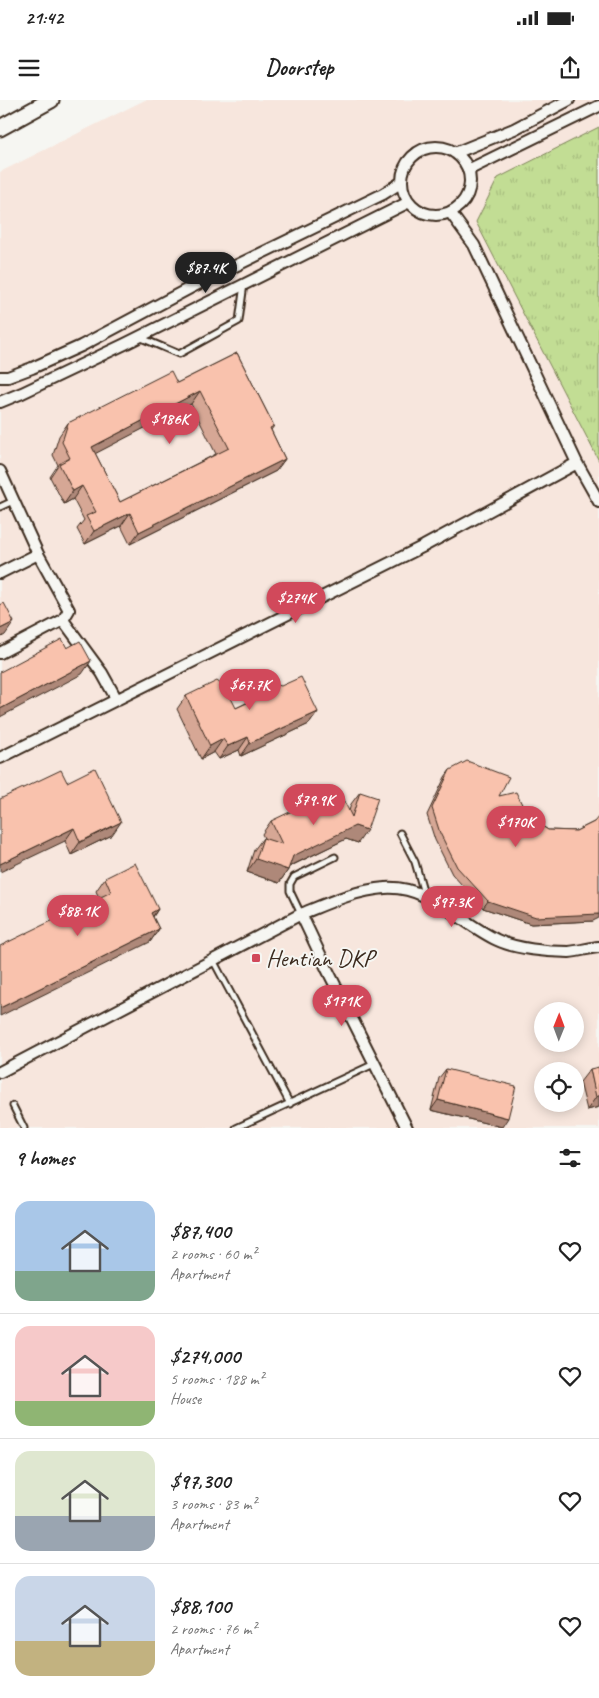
<!DOCTYPE html>
<meta charset="utf-8">
<style>
body{margin:0;font-family:Caveat,sans-serif;background:#f6f6f6;color:#222;height:100vh;display:flex;flex-direction:column;font-size:19px;white-space:nowrap}
*{box-sizing:border-box;margin:0}
p{font-size:16px;color:#767676}
.icon{flex:none;width:28px;height:28px;fill:none;stroke:currentColor;stroke-width:2;stroke-linecap:round;stroke-linejoin:round}
.map{position:relative;height:1028px;overflow:hidden}
.drawer{display:flex;flex-direction:column;background:#fff;flex:1}
.drawer>*{flex:none}
.needle{width:32px;rotate:1deg}
.buttons{position:absolute;left:534px;top:902px;display:grid;gap:10px}
.buttons a{display:grid;place-items:center;width:50px;height:50px;border-radius:50%;background:#fff;box-shadow:0 2px 12px #0003;font-size:25px}
.price{position:absolute;translate:-50% -42px;padding:0 11px;border-radius:18px;background:#d1495b;color:#fff;font-size:16px;line-height:32px;filter:drop-shadow(0 1px 2px #0008)}
.price::after{content:'';position:absolute;left:50%;top:30px;width:15px;height:11px;margin-left:-8px;background:inherit;clip-path:polygon(0 0,100% 0,50% 100%)}
.price.selected{background:#222;color:#fff}
ul{padding:0;list-style:none}
li{display:flex;align-items:center;gap:15px;height:125px;padding:0 15px}
li+li{border-top:1px solid #e0e0e0}
li span{display:grid;place-items:center;flex:none;width:140px;height:100px;border-radius:15px;color:#555}
li>.icon{margin-inline-start:auto}
span .icon{width:60px;height:60px;fill:#fffc;stroke-width:1}
li b{font-size:21px}
h2{display:flex;justify-content:space-between;align-items:center;height:60px;padding:0 15px;font-size:21px}
.status{display:flex;justify-content:space-between;align-items:center;height:35px;padding:0 25px;background:#fff;direction:ltr}
.status svg{height:14px;fill:currentColor}
header{display:flex;justify-content:space-between;align-items:center;height:65px;padding:0 15px;background:#fff;font-size:22px;font-weight:600}
.map>svg:first-child{display:block}
</style>
<div class="status"><b>21:42</b><svg viewBox="0 0 49 12"><path d="M0 12V9h3v3zM5 12V6h3v6zM10 12V3h3v9zM15 12V0h3v12zM26 1h20v11H26zM47 4h2v5h-2z"/></svg></div>
<header><svg class="icon" aria-label="menu" viewBox="0 0 24 24"><path d="M4 6h16M4 12h16M4 18h16"/></svg>Doorstep<svg class="icon" aria-label="share" viewBox="0 0 24 24"><path d="M12 15V3M7 8l5-5 5 5M5 13v7h14v-7"/></svg></header>
<div class="map">
<svg width="599" height="1028" viewBox="0 0 599 1028">
<defs>
<pattern id="grass-tufts" width="24" height="20" patternUnits="userSpaceOnUse" patternTransform="scale(1.25)"><rect width="24" height="20" fill="#c2dd94"/><path d="M3 7l-1-3M5 7V3M7 7l1-3M15 17l-1-3M17 17v-4M19 17l1-3" fill="none" stroke="#a8be7f"/></pattern>
</defs>
<rect width="100%" height="100%" fill="#f6f6f2"/>
<filter id="ink" filterUnits="userSpaceOnUse"><feTurbulence type="fractalNoise" baseFrequency=".02" numOctaves="2"/><feDisplacementMap in="SourceGraphic" scale="10" xChannelSelector="R" yChannelSelector="G"/><feConvolveMatrix kernelMatrix="1 2 1 2 8 2 1 2 1" color-interpolation-filters="sRGB"/></filter>
<g filter="url(#ink)">
<path fill="#f7e6dd" fill-rule="evenodd" d="M 145,0 L 599,0 L 599,1028 L 0,1028 L 0,72 ZM 542,911 L 575,911 L 575,944 L 542,944 ZM 542,971 L 575,971 L 575,1004 L 542,1004 Z"/>
<path fill="url(#grass-tufts)" stroke="#7e8459" d="M 599,27 L 599,361 L 476,122 L 498,78 Z"/>
<g fill="none" stroke-linecap="round" stroke-linejoin="round">
<defs>
<path id="service" d="M 139,237 L 179,254 L 239,221 L 244,184
M 0,407 L 13,401
M 400,733 L 415,762 L 425,797
M 301,814 L 290,791 L 290,784 L 294,777 L 335,757
M 213,860 L 290,1004
M 13,1006 L 24,1028
M 236,1028 L 374,964"/>
<path id="minor" d="M402 81a34 34 0 1 1 68 0a34 34 0 1 1-68 0Z
M 455,53 L 514,29 L 569,0
M 468,70 L 599,6
M 450,112 L 474,145 L 577,363 L 599,402
M 0,277 L 8,277 L 32,268 L 81,246 L 190,188 L 383,94 L 402,82
M 0,302 L 22,293 L 125,244 L 409,102
M 0,371 L 38,454 L 69,510 L 63,520 L 102,573 L 117,600
M 0,473 L 38,454
M 0,553 L 63,520
M 0,658 L 424,446 L 577,363
M 301,814 L 327,869 L 407,1028
M 0,972 L 301,814 C 328,803 356,790 385,788 C 428,785 461,823 497,840 C 516,849 548,852 569,852 C 579,851 589,848 599,847"/>
<path id="secondary" d="M 0,28 L 51,0"/>
</defs>
<use href="#service" stroke="#3b2a1e" stroke-width="9"/>
<use href="#minor" stroke="#3b2a1e" stroke-width="14"/>
<use href="#secondary" stroke="#3b2a1e" stroke-width="19"/>
<use href="#service" stroke="#f6f6f2" stroke-width="5"/>
<use href="#minor" stroke="#f6f6f2" stroke-width="10"/>
<use href="#secondary" stroke="#f6f6f2" stroke-width="15"/>
</g>
<path fill="#d6a795" stroke="#3b2a1e" fill-rule="evenodd" d="M 237,253 L 274,326 L 271,330 L 285,359 L 276,371 L 130,444 L 121,426 L 85,444 L 77,429 L 84,420 L 73,399 L 64,404 L 50,377 L 58,365 L 53,355 L 59,336 L 68,323 L 177,283 ZM 191,304 L 216,354 L 120,402 L 95,353 Z
M 255,592 L 318,612 L 309,624 L 241,656 L 239,650 L 219,659 L 214,652 L 201,659 L 177,609 L 186,596 L 236,608 L 248,602 Z
M 450,670 L 499,696 L 548,730 L 576,731 L 594,722 L 593,821 L 531,824 L 483,808 L 452,774 L 435,740 L 427,715 L 445,677 Z
M 67,682 L 112,735 L 71,755 L 65,741 Z
M 360,692 L 358,743 L 346,739 L 289,767 L 288,770 L 279,783 L 247,772 L 254,750 L 263,738 L 264,738 L 262,734 L 271,721 L 349,711 L 351,704 Z
M 105,778 L 158,809 L 153,817 L 159,829 L 150,842 L 99,798 L 96,791 Z
M 446,969 L 502,1027 L 431,1010 L 439,978 Z
M 590,969 L 599,1007 L 587,1010 L 580,982 Z"/>
<path fill="#ae8879" stroke="#3b2a1e" d="M 200,291 L 191,304 L 83,360 L 92,347 Z
M 285,359 L 276,371 L 130,444 L 139,432 Z
M 82,386 L 73,399 L 64,404 L 73,391 Z
M 130,413 L 121,426 L 85,444 L 94,431 Z
M 14,522 L 5,535 L 0,538 L 0,529 Z
M 91,561 L 82,574 L 0,617 L 0,609 Z
M 318,612 L 309,624 L 241,656 L 250,643 Z
M 248,637 L 239,650 L 219,659 L 228,646 Z
M 223,639 L 214,652 L 201,659 L 210,646 Z
M 121,722 L 112,735 L 71,755 L 80,742 Z
M 355,726 L 367,730 L 358,743 L 346,739 L 284,769 L 288,770 L 279,783 L 247,772 L 256,759 Z
M 74,728 L 65,741 L 0,772 L 0,764 Z
M 488,801 L 599,814 L 599,818 L 593,821 L 531,824 L 483,808 Z
M 158,809 L 149,822 L 151,813 Z
M 159,829 L 150,842 L 0,916 L 0,908 Z
M 599,996 L 599,1007 L 587,1010 L 596,997 Z
M 438,1000 L 508,1018 L 502,1027 L 431,1010 Z"/>
<path fill="#f9c2ad" stroke="#3b2a1e" fill-rule="evenodd" d="M 237,253 L 274,326 L 270,328 L 285,359 L 139,432 L 130,413 L 94,431 L 86,416 L 96,412 L 82,386 L 73,391 L 59,364 L 70,358 L 62,342 L 68,323 L 171,271 L 177,283 ZM 200,291 L 229,348 L 120,402 L 92,347 Z
M 4,503 L 14,522 L 0,529 L 0,505 Z
M 62,539 L 67,548 L 80,541 L 91,561 L 0,609 L 0,572 Z
M 301,577 L 318,612 L 250,643 L 248,637 L 228,646 L 223,639 L 210,646 L 186,596 L 217,581 L 226,588 L 236,608 L 249,602 L 255,592 L 271,583 L 281,586 Z
M 467,661 L 509,677 L 499,696 L 516,692 L 528,717 L 548,730 L 576,731 L 594,722 L 599,716 L 599,814 L 536,817 L 488,801 L 457,767 L 440,733 L 432,708 L 450,670 Z
M 95,668 L 121,722 L 80,742 L 74,728 L 0,764 L 0,699 L 61,670 L 67,682 Z
M 338,689 L 352,717 L 360,692 L 378,698 L 367,730 L 355,726 L 293,756 L 288,770 L 256,759 L 263,738 L 282,744 L 271,721 Z
M 135,763 L 158,809 L 151,813 L 159,829 L 0,908 L 0,846 L 111,792 L 105,778 Z
M 599,967 L 599,996 L 596,997 L 590,969 Z
M 446,969 L 516,986 L 508,1018 L 438,1000 Z"/>
</g>
<rect fill="#d1495b" stroke="#f6f6f2" stroke-width="2" x="251" y="853" width="10" height="10" rx="2.5"/>
<g text-anchor="middle" stroke-width="4" stroke-linejoin="round" paint-order="stroke">
<g font-size="24" fill="#3b2a1e" stroke="#f6f6f2" text-anchor="start">
<text x="266" y="866">Hentian DKP</text>
</g>
</g>
</svg>
<div class="buttons">
<a><svg class="needle" viewBox="-14 -14 28 28"><path d="M0-13l5 13h-10z" fill="#e53935"/><path d="M0 13l5-13h-10z" fill="#767676"/></svg></a>
<a><svg class="icon" aria-label="locate" viewBox="0 0 24 24"><circle cx="12" cy="12" r="6"/><path d="M12 2v4M12 18v4M2 12h4M18 12h4"/></svg></a>
</div>
<b class="price selected" style="left:206px;top:194px">$87.4K</b>
<b class="price" style="left:170px;top:345px">$186K</b>
<b class="price" style="left:296px;top:524px">$274K</b>
<b class="price" style="left:250px;top:611px">$67.7K</b>
<b class="price" style="left:314px;top:726px">$79.9K</b>
<b class="price" style="left:516px;top:748px">$170K</b>
<b class="price" style="left:452px;top:828px">$97.3K</b>
<b class="price" style="left:78px;top:837px">$88.1K</b>
<b class="price" style="left:342px;top:927px">$171K</b>
</div>
<section class="drawer">
<h2>9 homes<svg class="icon" aria-label="filters" viewBox="0 0 24 24"><path d="M4 7h16M4 17h16"/><circle cx="9" cy="7" r="2"/><circle cx="15" cy="17" r="2"/></svg></h2>
<ul>
<li><span style="background:linear-gradient(#a9c7e8 70%,#7fa58c 0)"><svg class="icon" aria-label="home" viewBox="0 0 24 24"><path d="M3 11l9-7 9 7M6 9v11h12V9"/></svg></span><div><b>$87,400</b><p>2 rooms · 60 m²</p><p>Apartment</p></div><svg class="icon" aria-label="heart" viewBox="0 0 24 24"><path d="M12 20l-8-8c-3-5 5-10 8-4 3-6 11-1 8 4z"/></svg></li>
<li><span style="background:linear-gradient(#f6c9c9 75%,#8fb573 0)"><svg class="icon" aria-label="home" viewBox="0 0 24 24"><path d="M3 11l9-7 9 7M6 9v11h12V9"/></svg></span><div><b>$274,000</b><p>5 rooms · 188 m²</p><p>House</p></div><svg class="icon" aria-label="heart" viewBox="0 0 24 24"><path d="M12 20l-8-8c-3-5 5-10 8-4 3-6 11-1 8 4z"/></svg></li>
<li><span style="background:linear-gradient(#dfe7d0 65%,#9aa5b1 0)"><svg class="icon" aria-label="home" viewBox="0 0 24 24"><path d="M3 11l9-7 9 7M6 9v11h12V9"/></svg></span><div><b>$97,300</b><p>3 rooms · 83 m²</p><p>Apartment</p></div><svg class="icon" aria-label="heart" viewBox="0 0 24 24"><path d="M12 20l-8-8c-3-5 5-10 8-4 3-6 11-1 8 4z"/></svg></li>
<li><span style="background:linear-gradient(#c9d6e8 65%,#c2b280 0)"><svg class="icon" aria-label="home" viewBox="0 0 24 24"><path d="M3 11l9-7 9 7M6 9v11h12V9"/></svg></span><div><b>$88,100</b><p>2 rooms · 76 m²</p><p>Apartment</p></div><svg class="icon" aria-label="heart" viewBox="0 0 24 24"><path d="M12 20l-8-8c-3-5 5-10 8-4 3-6 11-1 8 4z"/></svg></li>
</ul>
</section>
